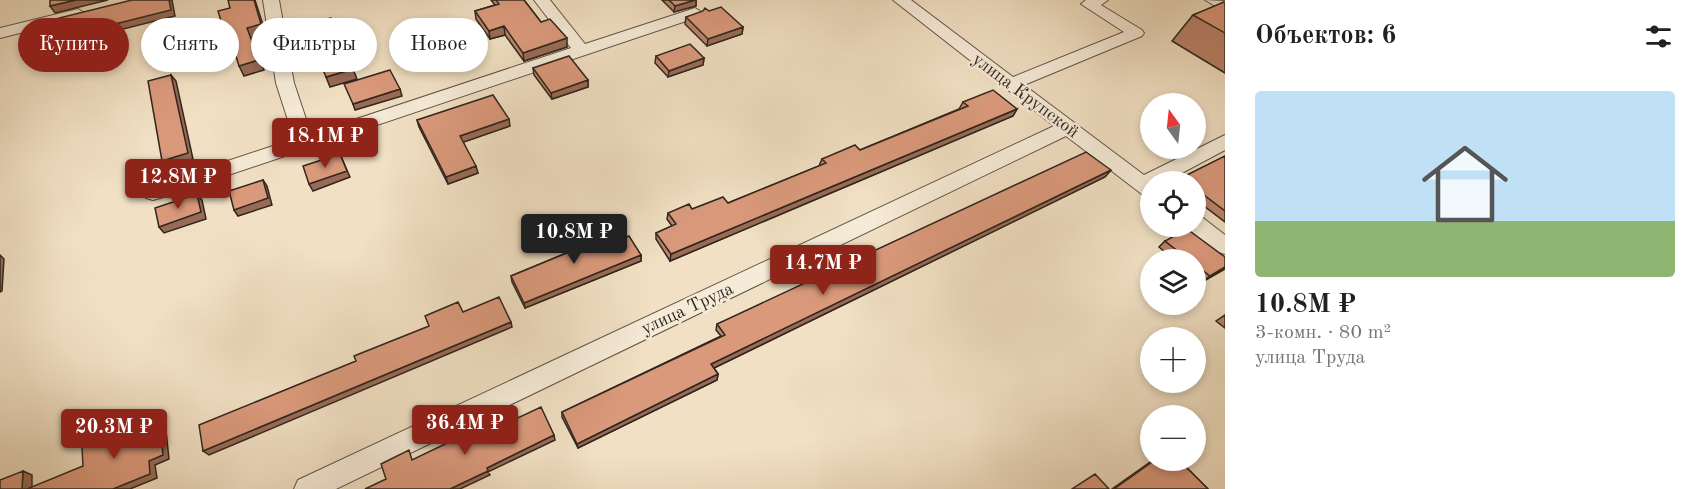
<!DOCTYPE html>
<html lang="ru">
<meta charset="utf-8">
<style>
body{margin:0;font-family:"Old Standard TT",serif;background:#f6f6f6;color:#202124;height:100vh;display:flex;flex-direction:column;font-size:22px;white-space:nowrap}
*{box-sizing:border-box;margin:0}
p{font-size:20px;color:#757577}
.icon{flex:none;width:33px;height:33px;fill:none;stroke:currentColor;stroke-width:2;stroke-linecap:round;stroke-linejoin:round}
.map{position:relative;flex:1;overflow:hidden}
.sheet{display:flex;flex-direction:column;background:#fff;width:480px}
.sheet>*{flex:none}
.hud{position:absolute;left:18px;top:18px;width:570px;height:54px;display:flex;gap:12px}
.needle{width:39px;rotate:345deg}
.fabs{position:absolute;left:1140px;top:93px;display:grid;gap:12px}
.fabs a{display:grid;place-items:center;width:66px;height:66px;border-radius:50%;background:#fff;box-shadow:0 3px 9px #0003;font-size:30px}
.price{position:absolute;translate:-50% -51px;padding:0 14px;border-radius:6px;background:#8f2418;color:#fff;font-size:20px;line-height:39px;filter:drop-shadow(0 2px 3px #0008)}
.price::after{content:'';position:absolute;left:50%;top:36px;width:18px;height:14px;margin-left:-9px;background:inherit;clip-path:polygon(0 0,100% 0,50% 100%)}
.price.active{background:#222;color:#fff}
ul{padding:0;list-style:none}
li{display:grid;align-content:center;gap:12px;height:318px;padding:0 30px}
li span{display:grid;place-items:center;height:186px;border-radius:6px;color:#555}
li>.icon{margin-inline-start:auto}
span .icon{width:108px;height:108px;fill:#fffc;stroke-width:1}
li b{font-size:26px}
h2{display:flex;justify-content:space-between;align-items:center;height:72px;padding:0 30px;font-size:26px}
.pill{padding:0 21px;border-radius:27px;background:#fff;box-shadow:0 3px 9px #0003;font-size:21px;line-height:54px}
.pill.active{background:#8f2418;color:#fff}
main{display:flex;flex:1;min-height:0}
.map>svg:first-child{display:block}
</style>
<main>
<div class="map">
<svg width="1225" height="489" viewBox="0 0 1225 489">
<rect width="100%" height="100%" fill="#f1e0c3"/>
<filter id="stains"><feTurbulence type="fractalNoise" baseFrequency=".00333" numOctaves="4"/><feColorMatrix values="0 0 0 0 .2 0 0 0 0 .09 0 0 0 0 .02 0 0 0 .5 -.17"/></filter>
<radialGradient id="worn" r=".72"><stop offset=".6" stop-color="#630" stop-opacity="0"/><stop offset="1" stop-color="#630" stop-opacity=".3"/></radialGradient>
<g fill="none" stroke-linecap="round" stroke-linejoin="round">
<defs>
<path id="street" d="M 263,0 L 279,0 L 294,83 L 311,134 L 571,48 L 534,0 L 550,0 L 585,44 L 689,10 L 695,8 L 703,13 L 701,16 L 160,198 L 153,200 L 146,198 L 143,193 L 146,188 L 294,139 L 276,83 Z
M 893,0 L 911,0 L 1013,77 L 1124,32 L 1081,4 L 1086,0 L 1108,0 L 1101,5 L 1142,30 L 1144,33 L 1142,36 L 1024,85 L 1144,175 L 1225,135 L 1225,150 L 1165,182 L 1150,182 L 1150,197 L 1143,195 L 1066,136 L 336,489 L 294,489 L 298,480 L 1054,126 Z
M 1205,0 L 1225,1 L 1225,12 Z
M 78,9 L 86,14 L 84,17 L 0,38 L 0,28 Z
M 1196,216 L 1203,218 L 1225,235 L 1225,254 L 1218,252 L 1189,230 L 1187,226 L 1196,226 Z"/>
</defs>
<use href="#street" stroke="#605447" stroke-width="2"/>
<use href="#street" fill="#f6ebd8" fill-rule="evenodd"/>
</g>
<path fill="#bb846a" stroke="#30261e" stroke-width="1.5" d="M 491,0 L 524,0 L 541,22 L 567,47 L 524,61 L 505,35 L 490,39 L 476,19 L 475,11 L 495,5 Z
M 662,0 L 696,0 L 696,6 L 674,12 Z
M 1225,3 L 1225,73 L 1172,41 L 1193,15 Z
M 709,11 L 743,27 L 742,34 L 707,46 L 685,24 L 686,17 Z
M 656,56 L 704,58 L 703,65 L 668,77 L 655,63 Z
M 533,68 L 588,80 L 588,87 L 552,99 L 534,75 Z
M 963,102 L 1017,109 L 1013,116 L 670,261 L 656,239 L 656,233 L 672,226 L 667,219 L 668,213 L 728,203 L 819,166 L 822,159 L 860,150 L 959,109 Z
M 417,120 L 510,126 L 463,142 L 478,173 L 448,184 L 419,127 Z
M 1225,156 L 1225,222 L 1196,200 L 1196,182 L 1177,182 L 1181,178 Z
M 1111,170 L 1105,177 L 714,368 L 718,374 L 717,380 L 578,448 L 562,417 L 562,412 L 721,336 L 716,330 L 717,324 Z
M 567,239 L 603,246 L 641,255 L 641,261 L 525,308 L 512,282 L 511,276 L 571,251 L 568,245 Z
M 1165,241 L 1225,269 L 1202,282 L 1196,276 L 1196,260 L 1174,260 L 1159,247 Z
M 1225,315 L 1225,328 L 1216,321 Z
M 1153,460 L 1179,460 L 1208,489 L 1112,489 Z"/>
<path fill="#996b56" stroke="#30261e" stroke-width="1.5" d="M 76,0 L 108,0 L 55,13 L 50,6 Z
M 169,0 L 172,0 L 175,16 L 56,46 L 51,40 Z
M 254,0 L 255,0 L 266,34 L 252,38 L 264,70 L 244,76 L 239,66 Z
M 695,0 L 696,0 L 696,6 L 674,12 L 675,6 Z
M 504,26 L 505,35 L 490,39 L 489,31 Z
M 743,27 L 742,34 L 707,46 L 708,39 Z
M 229,33 L 234,43 L 230,44 L 225,34 Z
M 567,38 L 567,47 L 524,61 L 523,53 Z
M 704,58 L 703,65 L 668,77 L 669,71 Z
M 353,69 L 357,79 L 330,87 L 326,77 Z
M 171,75 L 176,81 L 193,159 L 167,168 L 162,161 Z
M 588,80 L 588,87 L 552,99 L 551,93 Z
M 400,89 L 402,96 L 355,110 L 353,104 Z
M 1017,109 L 1013,116 L 670,261 L 671,254 Z
M 509,119 L 510,126 L 461,143 L 460,136 Z
M 340,154 L 350,177 L 313,191 L 309,184 Z
M 476,166 L 478,173 L 448,184 L 446,177 Z
M 1111,170 L 1105,177 L 710,370 L 711,364 Z
M 263,180 L 267,186 L 272,205 L 238,216 L 234,210 Z
M 197,194 L 202,200 L 206,219 L 164,233 L 159,227 Z
M 0,255 L 4,259 L 2,291 L 0,292 Z
M 641,255 L 641,261 L 525,308 L 524,303 Z
M 1225,267 L 1225,269 L 1202,282 L 1210,276 Z
M 511,322 L 512,327 L 209,455 L 203,451 Z
M 718,374 L 717,380 L 578,448 L 577,444 Z
M 159,416 L 165,421 L 169,459 L 155,465 L 157,478 L 130,489 L 113,489 Z
M 554,435 L 555,440 L 488,472 L 487,468 Z
M 23,471 L 32,475 L 32,489 L 22,489 Z
M 488,471 L 490,475 L 460,489 L 450,489 Z"/>
<path fill="#da997b" stroke="#30261e" stroke-width="1.5" d="M 50,0 L 76,0 L 50,6 Z
M 132,0 L 169,0 L 171,10 L 51,40 L 51,20 Z
M 228,0 L 254,0 L 261,24 L 247,28 L 259,60 L 239,66 L 229,33 L 225,34 L 218,11 L 230,8 Z
M 496,0 L 524,0 L 541,22 L 550,19 L 567,38 L 523,53 L 504,26 L 489,31 L 475,11 L 499,4 Z
M 669,0 L 695,0 L 675,6 Z
M 1224,2 L 1225,3 L 1225,33 L 1193,15 Z
M 721,7 L 743,27 L 708,39 L 686,17 L 703,11 L 705,8 L 709,11 Z
M 331,18 L 353,69 L 326,77 L 305,25 Z
M 690,44 L 704,58 L 669,71 L 656,56 Z
M 569,56 L 588,80 L 551,93 L 533,68 Z
M 390,70 L 400,89 L 353,104 L 344,84 Z
M 171,75 L 188,153 L 162,161 L 148,81 Z
M 993,90 L 1017,109 L 671,254 L 656,233 L 676,224 L 668,213 L 689,204 L 692,209 L 723,197 L 728,203 L 826,163 L 822,159 L 855,145 L 860,150 L 968,106 L 963,102 Z
M 493,95 L 509,119 L 460,136 L 476,166 L 446,177 L 417,120 Z
M 1086,152 L 1111,170 L 711,364 L 718,374 L 577,444 L 562,412 L 725,335 L 717,324 Z
M 340,154 L 347,171 L 309,184 L 303,166 Z
M 1225,156 L 1225,211 L 1196,189 L 1196,182 L 1185,182 L 1181,178 Z
M 263,180 L 268,198 L 234,210 L 229,191 Z
M 197,194 L 201,212 L 159,227 L 155,208 Z
M 592,229 L 603,246 L 629,236 L 641,255 L 524,303 L 511,276 L 574,250 L 567,239 Z
M 1187,229 L 1225,257 L 1225,267 L 1210,276 L 1196,265 L 1196,260 L 1189,260 L 1165,241 Z
M 499,297 L 511,322 L 203,451 L 199,425 L 356,361 L 354,356 L 429,326 L 425,316 L 458,302 L 463,312 Z
M 541,407 L 554,435 L 487,468 L 488,471 L 450,489 L 365,489 L 386,479 L 381,464 L 409,450 L 412,460 L 472,431 L 475,438 Z
M 159,416 L 163,455 L 149,461 L 150,474 L 113,489 L 27,489 L 83,466 L 82,447 Z
M 1155,460 L 1179,460 L 1208,489 L 1114,489 Z
M 23,471 L 22,489 L 0,489 L 0,480 Z
M 1095,474 L 1109,489 L 1072,489 Z"/>
<g text-anchor="middle" stroke-width="5" stroke-linejoin="round" paint-order="stroke">
<g font-size="18" fill="#30261e" stroke="#f6ebd8">
<text transform="translate(1026 95) rotate(37)" y="6">улица Крупской</text>
<text transform="translate(687 308) rotate(-25)" y="6">улица Труда</text>
</g>
</g>
<rect width="100%" height="100%" filter="url(#stains)"/>
<rect width="100%" height="100%" fill="url(#worn)"/>
</svg>
<div class="fabs">
<a><svg class="needle" viewBox="-14 -14 28 28"><path d="M0-13l5 13h-10z" fill="#e53935"/><path d="M0 13l5-13h-10z" fill="#757577"/></svg></a>
<a><svg class="icon" aria-label="locate" viewBox="0 0 24 24"><circle cx="12" cy="12" r="6"/><path d="M12 2v4M12 18v4M2 12h4M18 12h4"/></svg></a>
<a><svg class="icon" aria-label="layers" viewBox="0 0 24 24"><path d="M12 4l9 5-9 5-9-5zM3 14l9 5 9-5"/></svg></a>
<a>+</a>
<a>−</a>
</div>
<b class="price" style="left:325px;top:169px">18.1M ₽</b>
<b class="price" style="left:178px;top:210px">12.8M ₽</b>
<b class="price active" style="left:574px;top:265px">10.8M ₽</b>
<b class="price" style="left:823px;top:296px">14.7M ₽</b>
<b class="price" style="left:465px;top:456px">36.4M ₽</b>
<b class="price" style="left:114px;top:460px">20.3M ₽</b>
<div class="hud">
<a class="pill active">Купить</a>
<a class="pill">Снять</a>
<a class="pill">Фильтры</a>
<a class="pill">Новое</a>
</div>
</div>
<section class="sheet">
<h2>Объектов: 6<svg class="icon" aria-label="filters" viewBox="0 0 24 24"><path d="M4 7h16M4 17h16"/><circle cx="9" cy="7" r="2"/><circle cx="15" cy="17" r="2"/></svg></h2>
<ul>
<li><span style="background:linear-gradient(#bfe0f5 70%,#8fb573 0)"><svg class="icon" aria-label="home" viewBox="0 0 24 24"><path d="M3 11l9-7 9 7M6 9v11h12V9"/></svg></span><div><b>10.8M ₽</b><p>3-комн. · 80 m²</p><p>улица Труда</p></div></li>
</ul>
</section>
</main>
